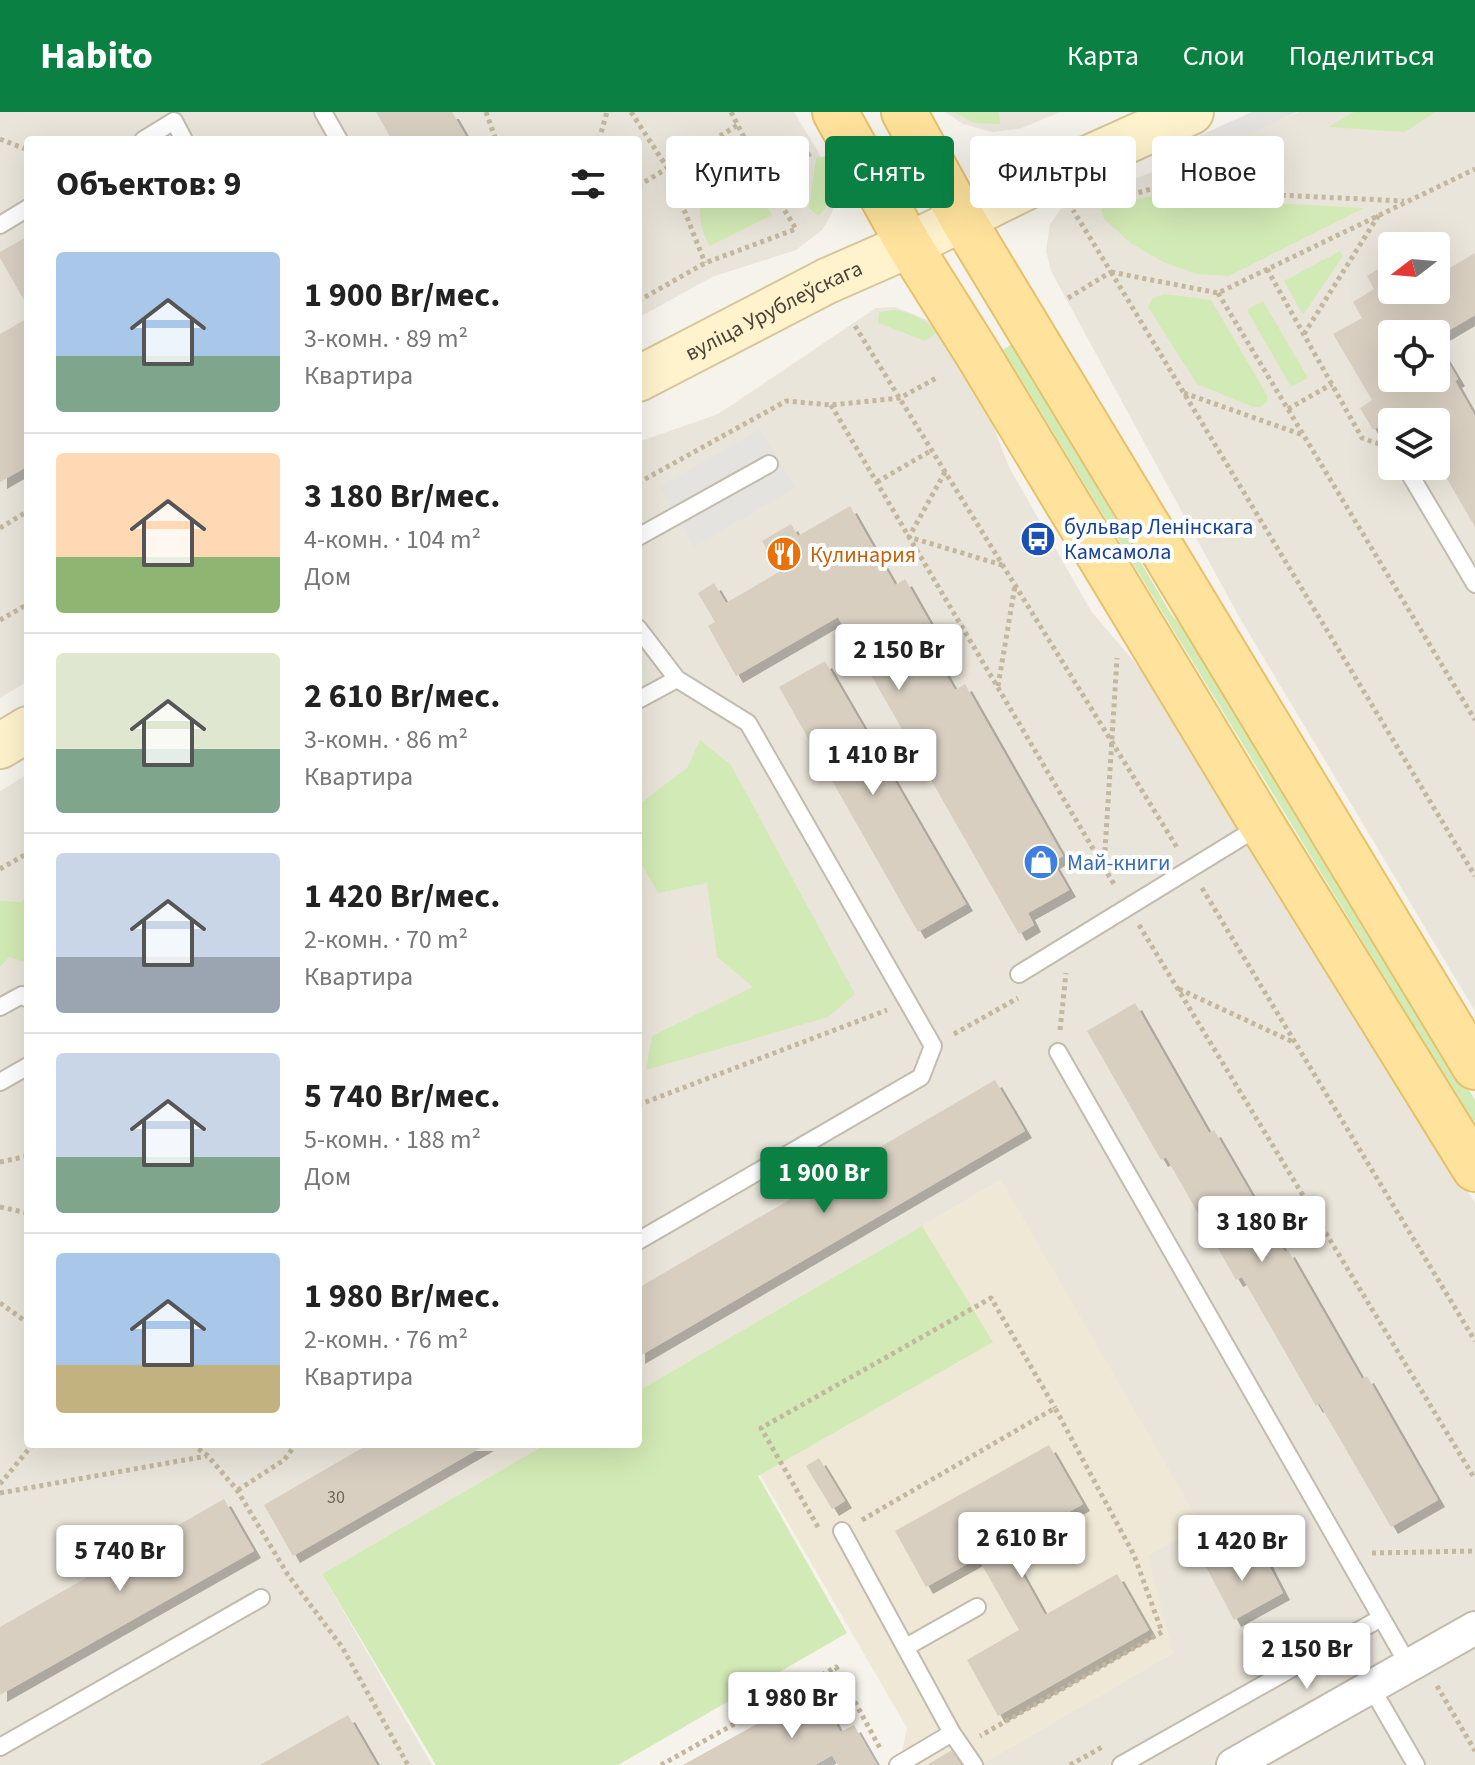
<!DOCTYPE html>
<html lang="ru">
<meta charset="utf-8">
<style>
body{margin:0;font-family:"Source Sans 3",sans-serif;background:#f6f6f6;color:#222;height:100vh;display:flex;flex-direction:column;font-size:30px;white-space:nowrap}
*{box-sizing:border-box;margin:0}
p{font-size:26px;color:#767676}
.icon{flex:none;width:44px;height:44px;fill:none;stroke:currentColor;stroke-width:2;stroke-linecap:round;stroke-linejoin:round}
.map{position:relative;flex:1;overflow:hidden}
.sheet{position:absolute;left:24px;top:24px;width:618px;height:1312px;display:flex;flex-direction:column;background:#fff;border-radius:8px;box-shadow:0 8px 32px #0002}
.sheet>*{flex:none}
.guide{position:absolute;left:666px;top:24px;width:688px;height:72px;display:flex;gap:16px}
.needle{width:52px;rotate:254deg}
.fabs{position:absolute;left:1378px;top:120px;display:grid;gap:16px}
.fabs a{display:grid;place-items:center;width:72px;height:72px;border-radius:8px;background:#fff;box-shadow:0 8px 32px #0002;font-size:40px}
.price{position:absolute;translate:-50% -68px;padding:0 18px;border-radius:8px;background:#fff;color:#222;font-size:26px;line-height:52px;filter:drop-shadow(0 2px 4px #0008)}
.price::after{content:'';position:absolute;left:50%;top:48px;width:24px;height:18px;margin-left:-12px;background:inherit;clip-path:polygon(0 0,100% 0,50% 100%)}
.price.on{background:#0b8043;color:#fff}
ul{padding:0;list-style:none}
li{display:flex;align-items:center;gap:24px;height:200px;padding:0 32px}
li+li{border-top:2px solid #e0e0e0}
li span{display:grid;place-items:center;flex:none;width:224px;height:160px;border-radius:8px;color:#555}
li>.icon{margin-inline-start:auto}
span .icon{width:96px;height:96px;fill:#fffc;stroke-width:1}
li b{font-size:34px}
h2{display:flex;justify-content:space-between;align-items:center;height:96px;padding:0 32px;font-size:34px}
.pill{padding:0 28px;border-radius:8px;background:#fff;box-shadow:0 8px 32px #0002;font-size:28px;line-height:72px}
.pill.on{background:#0b8043;color:#fff}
header{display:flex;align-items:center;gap:48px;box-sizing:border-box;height:112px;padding:0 40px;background:#0b8043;color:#fff}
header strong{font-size:38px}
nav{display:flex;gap:44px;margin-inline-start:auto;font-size:28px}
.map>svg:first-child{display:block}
</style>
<header>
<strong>Habito</strong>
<nav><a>Карта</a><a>Слои</a><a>Поделиться</a></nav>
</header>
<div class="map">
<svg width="1475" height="1653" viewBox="0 0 1475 1653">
<defs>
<filter id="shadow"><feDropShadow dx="7" dy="7" stdDeviation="0" flood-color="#0004"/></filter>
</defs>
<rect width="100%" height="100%" fill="#f6f3ec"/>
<path fill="#eae5da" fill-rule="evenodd" d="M 0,0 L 794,0 L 838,73 L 832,101 L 822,118 L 796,138 L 712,165 L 638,206 L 638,28 L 28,28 L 28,569 L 0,586 Z
M 945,0 L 1061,0 L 1019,17 L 992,20 L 963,12 Z
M 1299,0 L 1475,0 L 1475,899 L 1238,503 L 1051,159 L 1046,139 L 1050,112 L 1061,97 ZM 1392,134 L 1436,134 L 1436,178 L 1392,178 ZM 1392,222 L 1436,222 L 1436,266 L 1392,266 ZM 1392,310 L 1436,310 L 1436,354 L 1392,354 Z
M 895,195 L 930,209 L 947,227 L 985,292 L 1009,355 L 1091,499 L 1166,587 L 1475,1091 L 1475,1653 L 980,1653 L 1173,1541 L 1001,1068 L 638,1279 L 638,330 L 718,302 L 876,196 Z
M 28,662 L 28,1332 L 546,1332 L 322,1462 L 432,1653 L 0,1653 L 0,679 Z"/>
<path fill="#efe8d6" d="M 1001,1068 L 1201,1413 L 1148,1444 L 1173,1541 L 980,1653 L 899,1653 L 907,1616 L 693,1247 Z"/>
<path fill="#d2eab5" d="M 954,0 L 999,0 L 1000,12 L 974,11 Z
M 1354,0 L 1435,0 L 1405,20 L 1328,15 Z
M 735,42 L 772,103 L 710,134 C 697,116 696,80 709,61 C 714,52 726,47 735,42 Z
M 827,44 C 834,63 835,90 818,104 L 809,96 L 816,46 Z
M 1151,84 L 1364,96 L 1229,164 L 1197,162 L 1165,151 L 1132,132 L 1104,107 L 1101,97 Z
M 1340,139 L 1343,144 L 1303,203 L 1284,169 Z
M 1164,182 L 1211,188 L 1267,283 L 1267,290 L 1260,295 L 1253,295 L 1197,272 L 1148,195 L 1153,186 Z
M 1263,189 L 1308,266 L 1291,275 L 1247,198 Z
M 895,198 C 909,200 929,208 936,221 L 925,229 L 878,211 L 879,200 Z
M 1013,231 L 1171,502 L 1207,543 L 1475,988 L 1475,1014 L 1003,238 Z
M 700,628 L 731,653 L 855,882 L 828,905 L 646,958 L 652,924 L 753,875 L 717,845 L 707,771 L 658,781 L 638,746 L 638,693 L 687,656 Z
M 28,784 L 28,851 L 9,845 L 0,855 L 0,789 L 21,790 Z
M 922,1114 L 993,1230 L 758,1364 L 847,1521 L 618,1653 L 436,1653 L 322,1462 L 546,1332 L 638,1332 L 638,1279 Z"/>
<path fill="#e5e3e0" d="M 1252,0 L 1297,0 L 1181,54 L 1159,42 Z
M 760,317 L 795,376 L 694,435 L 659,375 Z"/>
<path fill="#d8cfc1" filter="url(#shadow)" d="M 376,0 L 452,0 L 468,28 L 392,28 Z
M 28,124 L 28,195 L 0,146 L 0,140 Z
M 1475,141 L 1475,203 L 1436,226 L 1436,222 L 1392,222 L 1392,266 L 1436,266 L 1436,230 L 1458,267 L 1455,269 L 1475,304 L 1475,415 L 1436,348 L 1436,310 L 1413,310 L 1406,298 L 1373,318 L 1360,296 L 1372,288 L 1333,222 L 1362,206 L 1353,190 L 1374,177 L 1367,164 L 1389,150 L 1392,155 L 1392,178 L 1406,178 L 1407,181 L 1412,178 L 1436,178 L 1436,164 Z
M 28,206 L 28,354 L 0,370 L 0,222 Z
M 850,394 L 895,473 L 905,467 L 942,532 L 932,538 L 955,578 L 965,572 L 1063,744 L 1053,750 L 1069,778 L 1028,801 L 1034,813 L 1019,822 L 838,505 L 736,564 L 708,514 L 715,510 L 698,481 L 714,471 L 726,491 L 779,460 L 762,429 L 791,412 L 798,424 Z
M 825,549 L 966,792 L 918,820 L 779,575 Z
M 1135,891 L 1209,1021 L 1214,1018 L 1285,1140 L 1288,1138 L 1362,1267 L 1367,1264 L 1438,1388 L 1391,1415 L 1319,1291 L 1316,1294 L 1242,1165 L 1236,1168 L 1166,1045 L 1161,1048 L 1087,919 Z
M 995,968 L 1025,1019 L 638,1245 L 638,1176 Z
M 369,1332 L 487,1332 L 293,1444 L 264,1393 Z
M 1049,1333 L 1083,1392 L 1007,1435 L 1045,1503 L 1117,1462 L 1149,1518 L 998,1604 L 967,1548 L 1019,1518 L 978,1446 L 926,1475 L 895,1419 Z
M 819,1346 L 845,1389 L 832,1397 L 806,1354 Z
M 224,1387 L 254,1439 L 0,1583 L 0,1515 Z
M 1229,1435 L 1241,1458 L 1265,1446 L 1283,1481 L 1234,1508 L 1203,1449 Z
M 818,1578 L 840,1620 L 854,1613 L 877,1653 L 838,1653 L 832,1643 L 815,1653 L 683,1653 Z
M 348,1603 L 377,1653 L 260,1653 Z
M 952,1638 L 961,1653 L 927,1653 Z"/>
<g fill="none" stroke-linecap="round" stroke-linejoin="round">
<defs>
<path id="lane" d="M 323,0 L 339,28
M 143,28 L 174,9 L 184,28
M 0,113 L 28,96
M 1405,354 L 1475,472
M 638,425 L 769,352
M 638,516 L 677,567 L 748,611 L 933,934 L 921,965 L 638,1129
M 638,588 L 677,567
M 1019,862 L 1260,714
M 0,895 L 22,883 L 28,887
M 1058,940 L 1409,1554
M 0,970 L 28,954
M 842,1419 L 952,1621 L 898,1653
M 906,1535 L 977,1495
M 1371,1575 L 1416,1653
M 952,1621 L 974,1653
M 0,1635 L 261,1486
M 1121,1653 L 1381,1506"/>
<path id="street" d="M 1233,1653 L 1475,1516"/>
<g id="secondary">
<path id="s1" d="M 638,267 L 827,169 L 909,133 L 1053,62 L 1191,0"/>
<path d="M 0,634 L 28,617"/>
</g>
<path id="primary" d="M 835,0 L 909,133 L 977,241 L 1262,713 L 1475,1057
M 904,0 L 963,108 L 1475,955"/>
</defs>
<use href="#lane" stroke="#c2bbae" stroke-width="20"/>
<use href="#street" stroke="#c2bbae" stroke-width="36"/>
<use href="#secondary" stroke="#d6c79b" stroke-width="48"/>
<use href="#primary" stroke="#e6c16a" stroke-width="48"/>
<path stroke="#c4b79f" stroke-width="5" stroke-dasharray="4 4" stroke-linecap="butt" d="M 486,0 L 496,28
M 631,0 L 668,57 L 705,151
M 0,27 L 28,38
M 599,28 L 607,0
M 765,66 L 814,40
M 638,74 L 738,13
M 1123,85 L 1151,77 L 1404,89
M 1267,157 L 1362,326 L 1391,336
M 1111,160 L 1475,764
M 1111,160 L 1218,181 L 1475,57
M 1218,181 L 1475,608
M 1068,186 L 1111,160 L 1073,98
M 638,189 L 705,151 L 796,117 L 765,66 L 731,0
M 855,214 L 1178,737
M 1304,222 L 1380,101
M 1184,281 L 1303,323
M 831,293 L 1115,774
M 1288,297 L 1332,272
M 945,360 L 909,425 L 1002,453
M 877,370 L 932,338
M 638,371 L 786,289 L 831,293 L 900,286 L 938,265
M 0,416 L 28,399
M 0,508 L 28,492
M 998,574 L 1015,474
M 1104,755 L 1117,546
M 0,757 L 28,741
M 1202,776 L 1475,1229
M 1139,813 L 1475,1367
M 1179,877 L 1293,930
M 1060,918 L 1066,861
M 954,922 L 1018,886
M 638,993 L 887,898
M 0,1050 L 28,1044
M 0,1095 L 28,1101
M 0,1191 L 28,1211
M 192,1332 L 208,1344 L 237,1378 L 288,1463 L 342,1535 L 408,1653
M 0,1372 L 33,1332
M 238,1378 L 284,1348 L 296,1332
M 0,1381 L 207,1344
M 862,1408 L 1055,1296 L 1134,1443 L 1162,1520 L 980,1624
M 818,1415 L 761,1316 L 991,1186 L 1055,1296
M 1372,1441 L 1475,1439
M 1437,1574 L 1475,1639
M 661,1653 L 836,1555 L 881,1638
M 1070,1653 L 1104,1634"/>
<use href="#lane" stroke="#fff" stroke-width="16"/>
<use href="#street" stroke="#fff" stroke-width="32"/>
<use href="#secondary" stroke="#fff3cd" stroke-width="44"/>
<use href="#primary" stroke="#ffe39c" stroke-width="44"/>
</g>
<defs>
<symbol id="bus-disc" viewBox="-11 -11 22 22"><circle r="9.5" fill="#1a4fb4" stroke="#fff"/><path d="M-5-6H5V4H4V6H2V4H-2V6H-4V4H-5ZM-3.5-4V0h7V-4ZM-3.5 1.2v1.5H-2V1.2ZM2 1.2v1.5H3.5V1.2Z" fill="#fff"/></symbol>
<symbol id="restaurant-disc" viewBox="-11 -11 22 22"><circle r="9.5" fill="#e8710a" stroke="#fff"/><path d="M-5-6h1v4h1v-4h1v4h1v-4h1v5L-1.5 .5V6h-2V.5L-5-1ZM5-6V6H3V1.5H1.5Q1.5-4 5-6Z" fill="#fff"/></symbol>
<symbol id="shop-disc" viewBox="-11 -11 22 22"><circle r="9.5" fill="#3f7fe0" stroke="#fff"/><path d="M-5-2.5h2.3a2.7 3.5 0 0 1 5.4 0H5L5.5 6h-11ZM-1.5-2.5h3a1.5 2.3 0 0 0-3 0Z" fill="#fff"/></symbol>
</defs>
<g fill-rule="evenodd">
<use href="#bus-disc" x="1018" y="407" width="40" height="40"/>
<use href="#restaurant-disc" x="764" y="422" width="40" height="40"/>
<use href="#shop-disc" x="1021" y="730" width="40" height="40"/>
</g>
<g text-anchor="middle" stroke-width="8" stroke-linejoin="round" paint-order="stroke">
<g font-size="18" fill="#6e675b">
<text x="336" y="1391">30</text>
</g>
<g font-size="22" fill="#4b4439" stroke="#fff">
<text dy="8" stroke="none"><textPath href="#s1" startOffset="152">вуліца Урублеўскага</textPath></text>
</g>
<g font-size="22" fill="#164399" stroke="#fff" text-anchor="start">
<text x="1064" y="422">бульвар Ленінскага<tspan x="1064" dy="25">Камсамола</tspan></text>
</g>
<g font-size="22" fill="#c56008" stroke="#fff" text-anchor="start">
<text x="810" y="450">Кулинария</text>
</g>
<g font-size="22" fill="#366cbe" stroke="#fff" text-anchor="start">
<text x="1067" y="758">Май-книги</text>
</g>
</g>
</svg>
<div class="fabs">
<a><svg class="needle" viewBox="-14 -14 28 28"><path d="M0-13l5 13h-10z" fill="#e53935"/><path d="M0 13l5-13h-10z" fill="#767676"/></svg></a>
<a><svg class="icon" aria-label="locate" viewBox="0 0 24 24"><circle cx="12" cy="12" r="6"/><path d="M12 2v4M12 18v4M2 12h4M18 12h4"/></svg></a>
<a><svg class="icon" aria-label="layers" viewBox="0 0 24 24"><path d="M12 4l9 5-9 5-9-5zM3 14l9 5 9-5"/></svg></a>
</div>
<b class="price" style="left:899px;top:580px">2 150 Br</b>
<b class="price" style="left:873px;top:685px">1 410 Br</b>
<b class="price on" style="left:824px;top:1103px">1 900 Br</b>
<b class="price" style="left:1262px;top:1152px">3 180 Br</b>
<b class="price" style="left:1022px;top:1468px">2 610 Br</b>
<b class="price" style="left:1242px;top:1471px">1 420 Br</b>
<b class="price" style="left:120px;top:1481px">5 740 Br</b>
<b class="price" style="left:1307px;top:1579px">2 150 Br</b>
<b class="price" style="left:792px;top:1628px">1 980 Br</b>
<div class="guide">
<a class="pill">Купить</a>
<a class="pill on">Снять</a>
<a class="pill">Фильтры</a>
<a class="pill">Новое</a>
</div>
<section class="sheet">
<h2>Объектов: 9<svg class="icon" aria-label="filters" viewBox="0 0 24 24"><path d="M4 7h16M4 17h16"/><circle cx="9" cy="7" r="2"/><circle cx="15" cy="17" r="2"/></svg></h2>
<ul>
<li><span style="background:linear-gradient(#a9c7e8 65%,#7fa58c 0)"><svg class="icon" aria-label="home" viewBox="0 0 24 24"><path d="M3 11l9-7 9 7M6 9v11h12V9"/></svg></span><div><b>1 900 Br/мес.</b><p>3-комн. · 89 m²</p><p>Квартира</p></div></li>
<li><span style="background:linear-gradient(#ffd9b3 65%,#8fb573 0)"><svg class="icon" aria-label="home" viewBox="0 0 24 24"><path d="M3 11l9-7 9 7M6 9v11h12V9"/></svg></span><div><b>3 180 Br/мес.</b><p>4-комн. · 104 m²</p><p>Дом</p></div></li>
<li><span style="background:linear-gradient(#dfe7d0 60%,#7fa58c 0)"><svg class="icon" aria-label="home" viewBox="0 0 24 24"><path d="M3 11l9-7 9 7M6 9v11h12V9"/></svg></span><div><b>2 610 Br/мес.</b><p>3-комн. · 86 m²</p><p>Квартира</p></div></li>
<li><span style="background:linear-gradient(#c9d6e8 65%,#9aa5b1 0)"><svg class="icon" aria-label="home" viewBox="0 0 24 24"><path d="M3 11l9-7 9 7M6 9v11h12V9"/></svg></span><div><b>1 420 Br/мес.</b><p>2-комн. · 70 m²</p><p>Квартира</p></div></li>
<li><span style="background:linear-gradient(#c9d6e8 65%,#7fa58c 0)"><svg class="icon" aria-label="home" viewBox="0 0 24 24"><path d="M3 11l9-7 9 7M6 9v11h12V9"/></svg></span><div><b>5 740 Br/мес.</b><p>5-комн. · 188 m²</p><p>Дом</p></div></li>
<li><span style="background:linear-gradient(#a9c7e8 70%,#c2b280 0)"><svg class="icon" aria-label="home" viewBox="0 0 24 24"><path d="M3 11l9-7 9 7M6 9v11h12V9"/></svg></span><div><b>1 980 Br/мес.</b><p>2-комн. · 76 m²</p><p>Квартира</p></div></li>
</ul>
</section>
</div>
